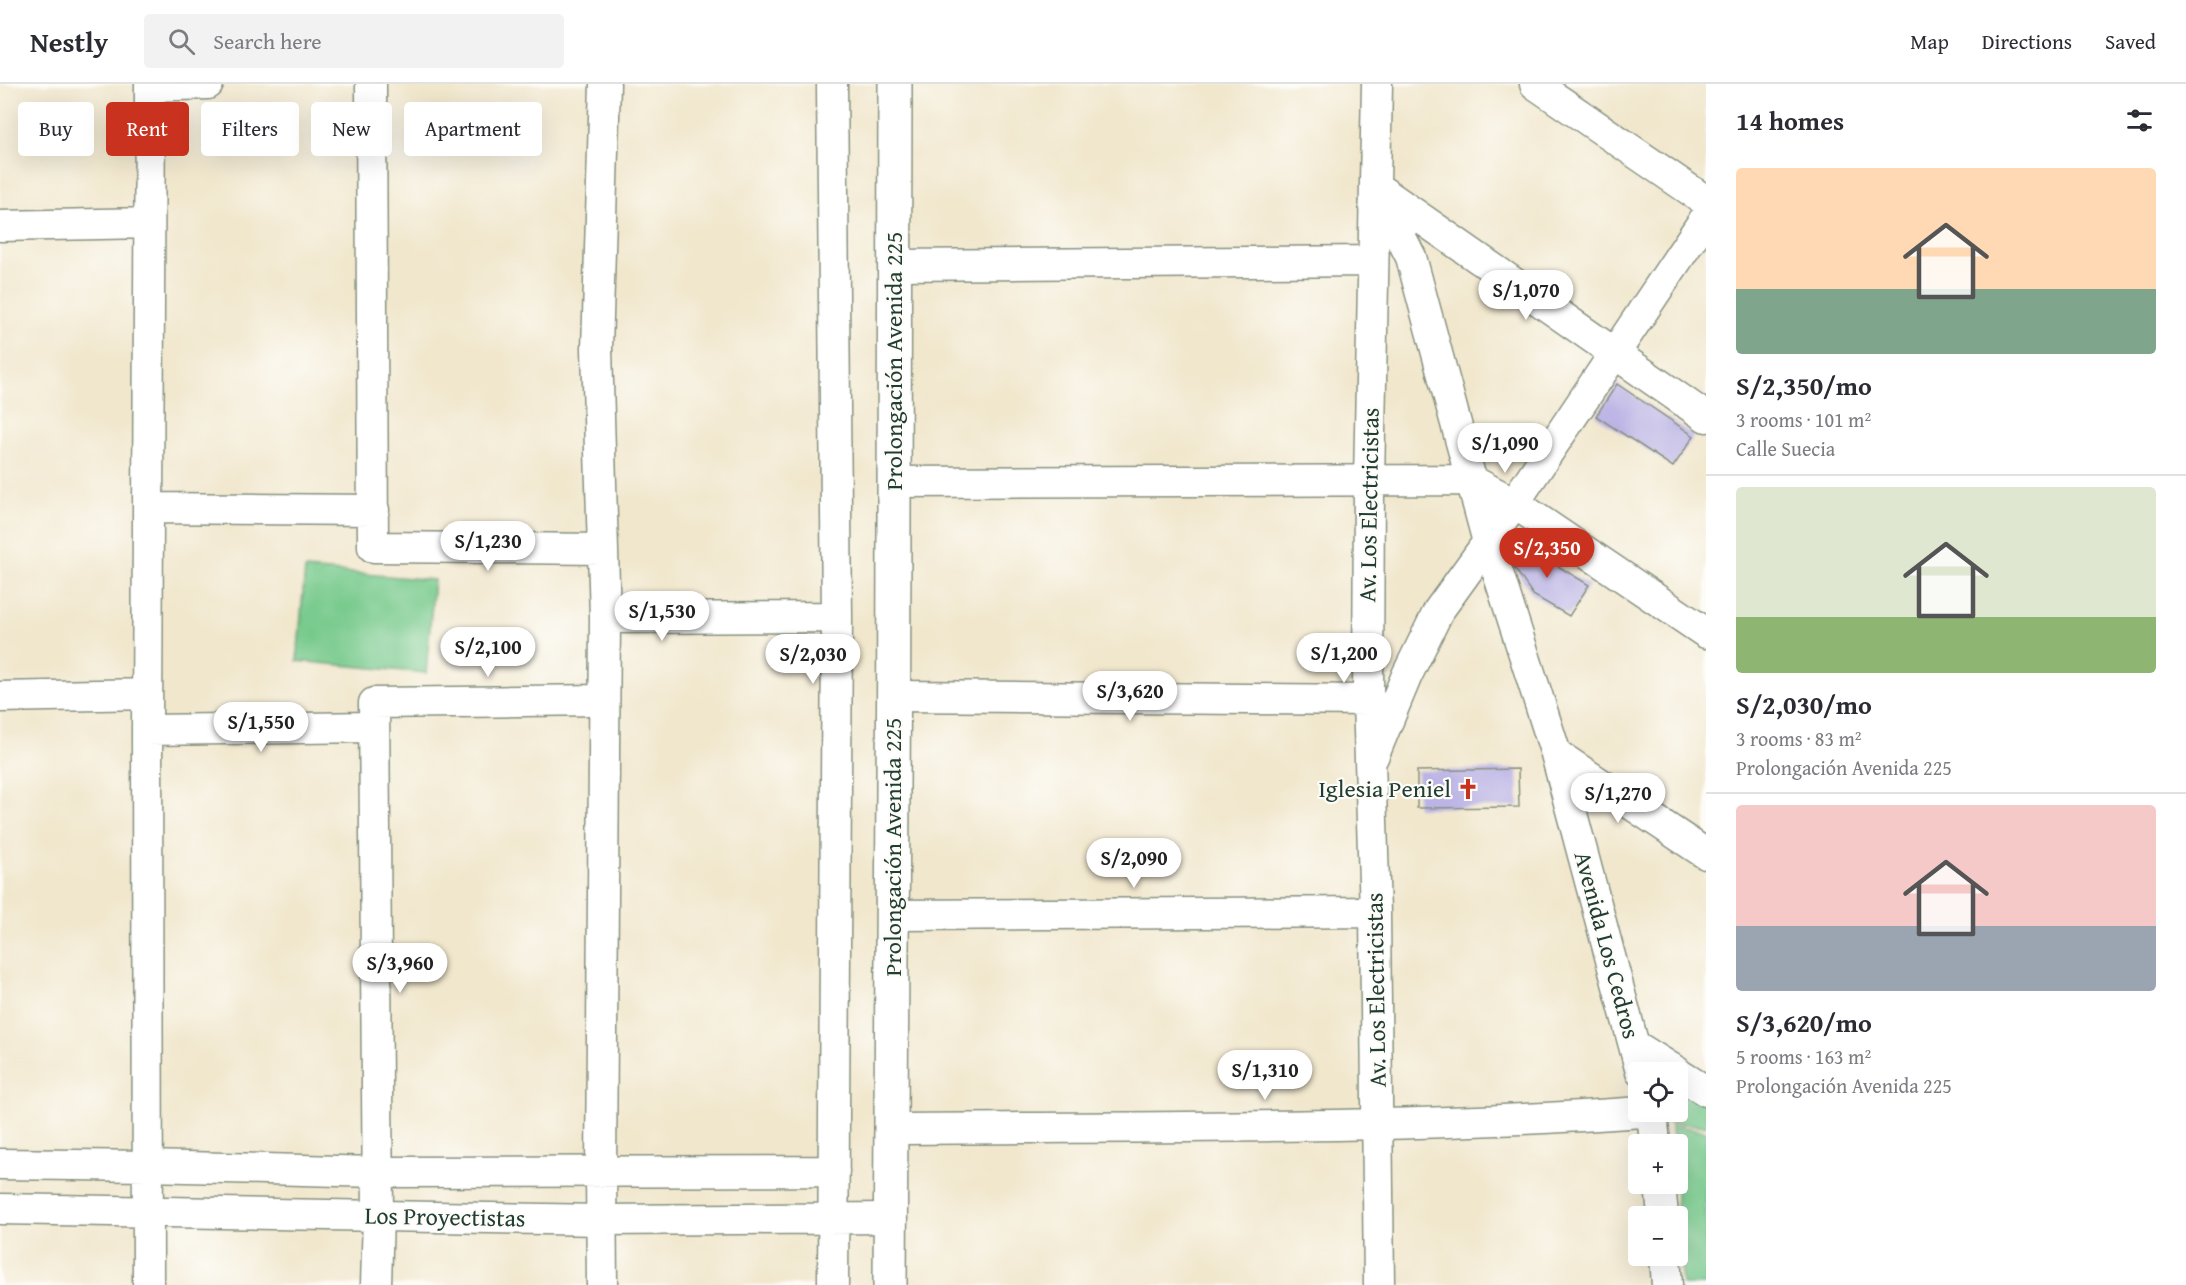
<!DOCTYPE html>
<meta charset="utf-8">
<style>
body{margin:0;font-family:"Gentium Book Plus",serif;background:#f2f2f3;color:#2b2b33;height:100vh;display:flex;flex-direction:column;font-size:22px;white-space:nowrap}
*{box-sizing:border-box;margin:0}
p{font-size:20px;color:#7c7c81}
.icon{flex:none;width:33px;height:33px;fill:none;stroke:currentColor;stroke-width:2;stroke-linecap:round;stroke-linejoin:round}
.map{position:relative;flex:1;overflow:hidden}
.panel{display:flex;flex-direction:column;background:#fff;width:480px}
.panel>*{flex:none}
.hud{position:absolute;left:18px;top:18px;width:570px;height:54px;display:flex;gap:12px}
.fabs{position:absolute;left:1628px;top:978px;display:grid;gap:12px}
.fabs a{display:grid;place-items:center;width:60px;height:60px;border-radius:6px;background:#fff;box-shadow:0 6px 24px #0002;font-size:30px}
.price{position:absolute;translate:-50% -51px;padding:0 14px;border-radius:21px;background:#fff;color:#222;font-size:20px;line-height:39px;filter:drop-shadow(0 2px 3px #0008)}
.price::after{content:'';position:absolute;left:50%;top:36px;width:18px;height:14px;margin-left:-9px;background:inherit;clip-path:polygon(0 0,100% 0,50% 100%)}
.price.selected{background:#c8321e;color:#fff}
ul{padding:0;list-style:none}
li{display:grid;align-content:center;gap:12px;height:318px;padding:0 30px}
li+li{border-top:2px solid #e1e1e2}
li span{display:grid;place-items:center;height:186px;border-radius:6px;color:#555}
li>.icon{margin-inline-start:auto}
span .icon{width:108px;height:108px;fill:#fffc;stroke-width:1}
li b{font-size:26px}
h2{display:flex;justify-content:space-between;align-items:center;height:72px;padding:0 30px;font-size:26px}
.tag{padding:0 21px;border-radius:6px;background:#fff;box-shadow:0 6px 24px #0002;font-size:21px;line-height:54px}
.tag.selected{background:#c8321e;color:#fff}
header{display:flex;align-items:center;gap:36px;box-sizing:border-box;height:84px;padding:0 30px;background:#fff;border-bottom:2px solid #e1e1e2}
header strong{font-size:28px}
nav{display:flex;gap:33px;margin-inline-start:auto;font-size:21px}
.search{width:420px;height:54px;background:#f2f2f3;display:flex;align-items:center;gap:15px;box-sizing:border-box;padding:0 21px;border-radius:6px;color:#7c7c81;font-size:22px}
main{display:flex;flex:1;min-height:0}
.map>svg:first-child{display:block}
</style>
<header>
<strong>Nestly</strong>
<div class="search"><svg class="icon" aria-label="search" viewBox="0 0 24 24"><circle cx="10" cy="10" r="6"/><path d="M15 15l6 6"/></svg>Search here</div>
<nav><a>Map</a><a>Directions</a><a>Saved</a></nav>
</header>
<main>
<div class="map">
<svg width="1706" height="1201" viewBox="0 0 1706 1201">
<rect width="100%" height="100%" fill="#fdfcf7"/>
<filter id="ink" filterUnits="userSpaceOnUse"><feTurbulence type="fractalNoise" baseFrequency=".0167" numOctaves="2"/><feDisplacementMap in="SourceGraphic" scale="12" xChannelSelector="R" yChannelSelector="G"/><feConvolveMatrix kernelMatrix="1 2 1 2 8 2 1 2 1" color-interpolation-filters="sRGB"/></filter>
<filter id="wash" filterUnits="userSpaceOnUse"><feTurbulence type="fractalNoise" baseFrequency=".008" numOctaves="4" result="noise"/><feDisplacementMap in="SourceGraphic" scale="24" xChannelSelector="R" yChannelSelector="G"/><feGaussianBlur stdDeviation="1.35" result="paint"/><feColorMatrix in="noise" values="0 0 0 0 0 0 0 0 0 0 0 0 0 0 0 0 0 1.4 0 .05"/><feComposite in="paint" operator="in"/></filter>
<g filter="url(#wash)">
<rect width="100%" height="100%" fill="#f1e7cd"/>
<path fill="#76c98b" stroke="#4a8360" stroke-width="1.5" d="M 305,485 L 434,496 L 426,589 L 297,577 Z
M 1677,996 L 1706,1011 L 1706,1042 L 1665,1038 L 1666,1028 L 1677,1028 Z
M 1671,1041 L 1706,1047 L 1706,1201 L 1682,1201 L 1675,1100 L 1677,1100 L 1677,1060 L 1672,1060 Z"/>
<g id="blocks">
<path fill="#bbb4e5" d="M 1617,300 L 1694,352 L 1673,383 L 1596,332 Z
M 1512,454 L 1589,501 L 1569,532 L 1533,511 L 1513,482 L 1510,470 Z
M 1518,685 L 1519,723 L 1417,724 L 1417,687 Z"/>
</g>
</g>
<g filter="url(#ink)">
<use href="#blocks" fill-opacity="0" stroke="#889280" stroke-width="1.5"/>
<g fill="none" stroke-linecap="round" stroke-linejoin="round">
<defs>
<path id="minor" d="M 371,0 L 373,463 L 603,465
M 832,0 L 837,533 L 833,1201
M 1377,0 L 1369,397 L 1368,616 L 1375,828 L 1379,1201
M 1535,0 L 1706,117
M 150,2 L 208,0
M 1376,105 L 1411,173 L 1488,458 L 1556,670 L 1641,988
M 1379,105 L 1706,333
M 0,142 L 149,139
M 894,181 L 1373,177
M 893,398 L 1471,396 L 1514,419 L 1706,549
M 148,424 L 374,426
M 605,534 L 837,533
M 893,612 L 1368,616
M 0,613 L 147,610
M 147,646 L 374,643
M 1556,670 L 1706,770
M 1373,673 L 1407,591 L 1439,526 L 1488,458 L 1706,133
M 894,831 L 1375,828
M 1634,961 L 1677,988
M 1677,989 L 1706,1007
M 1652,1028 L 1655,1060
M 890,1045 C 1141,1042 1392,1046 1642,1028
M 0,1080 L 148,1082 L 376,1088 L 834,1087
M 1660,1100 L 1663,1132
M 0,1125 L 602,1136 L 891,1134
M 1665,1172 L 1667,1201
M 148,1201 L 147,646 L 150,0
M 376,1201 L 378,1132 L 374,619 L 604,616
M 602,1201 L 601,1088 L 605,534 L 597,265 L 605,0"/>
<path id="major" d="M 890,1201 C 895,801 893,400 895,0"/>
</defs>
<use href="#minor" stroke="#889280" stroke-width="33"/>
<use href="#major" stroke="#889280" stroke-width="36"/>
<use href="#minor" stroke="#fff" stroke-width="30"/>
<use href="#major" stroke="#fff" stroke-width="33"/>
</g>
</g>
<defs>
<symbol id="church-bare" viewBox="-9 -9 18 18"><path d="M-1.2-6h2.4v3.5h3.3v2.4h-3.3V6h-2.4V-.1h-3.3v-2.4h3.3Z" fill="#c8321e" stroke="#fdfcf7" stroke-width="2.5" paint-order="stroke"/></symbol>
</defs>
<g fill-rule="evenodd">
<use href="#church-bare" x="1453" y="690" width="30" height="30"/>
</g>
<g text-anchor="middle" stroke-width="4.5" stroke-linejoin="round" paint-order="stroke">
<g font-size="24" fill="#1f3d34" stroke="#fdfcf7">
<text transform="translate(894 277) rotate(-90)" y="8">Prolongación Avenida 225</text>
<text transform="translate(1369 421) rotate(-89)" y="8">Av. Los Electricistas</text>
<text transform="translate(893 763) rotate(-90)" y="8">Prolongación Avenida 225</text>
<text transform="translate(1607 861) rotate(75)" y="8">Avenida Los Cedros</text>
<text transform="translate(1376 906) rotate(-91)" y="8">Av. Los Electricistas</text>
<text transform="translate(445 1133) rotate(1)" y="8">Los Proyectistas</text>
</g>
<g font-size="24" fill="#1f3d34" stroke="#fdfcf7" text-anchor="end">
<text x="1451" y="713">Iglesia Peniel</text>
</g>
</g>
</svg>
<div class="fabs">
<a><svg class="icon" aria-label="locate" viewBox="0 0 24 24"><circle cx="12" cy="12" r="6"/><path d="M12 2v4M12 18v4M2 12h4M18 12h4"/></svg></a>
<a>+</a>
<a>−</a>
</div>
<b class="price" style="left:1526px;top:237px">S/1,070</b>
<b class="price" style="left:1505px;top:390px">S/1,090</b>
<b class="price" style="left:488px;top:488px">S/1,230</b>
<b class="price selected" style="left:1547px;top:495px">S/2,350</b>
<b class="price" style="left:662px;top:558px">S/1,530</b>
<b class="price" style="left:488px;top:594px">S/2,100</b>
<b class="price" style="left:1344px;top:600px">S/1,200</b>
<b class="price" style="left:813px;top:601px">S/2,030</b>
<b class="price" style="left:1130px;top:638px">S/3,620</b>
<b class="price" style="left:261px;top:669px">S/1,550</b>
<b class="price" style="left:1618px;top:740px">S/1,270</b>
<b class="price" style="left:1134px;top:805px">S/2,090</b>
<b class="price" style="left:400px;top:910px">S/3,960</b>
<b class="price" style="left:1265px;top:1017px">S/1,310</b>
<div class="hud">
<a class="tag">Buy</a>
<a class="tag selected">Rent</a>
<a class="tag">Filters</a>
<a class="tag">New</a>
<a class="tag">Apartment</a>
</div>
</div>
<section class="panel">
<h2>14 homes<svg class="icon" aria-label="filters" viewBox="0 0 24 24"><path d="M4 7h16M4 17h16"/><circle cx="9" cy="7" r="2"/><circle cx="15" cy="17" r="2"/></svg></h2>
<ul>
<li><span style="background:linear-gradient(#ffd9b3 65%,#7fa58c 0)"><svg class="icon" aria-label="home" viewBox="0 0 24 24"><path d="M3 11l9-7 9 7M6 9v11h12V9"/></svg></span><div><b>S/2,350/mo</b><p>3 rooms · 101 m²</p><p>Calle Suecia</p></div></li>
<li><span style="background:linear-gradient(#dfe7d0 70%,#8fb573 0)"><svg class="icon" aria-label="home" viewBox="0 0 24 24"><path d="M3 11l9-7 9 7M6 9v11h12V9"/></svg></span><div><b>S/2,030/mo</b><p>3 rooms · 83 m²</p><p>Prolongación Avenida 225</p></div></li>
<li><span style="background:linear-gradient(#f6c9c9 65%,#9aa5b1 0)"><svg class="icon" aria-label="home" viewBox="0 0 24 24"><path d="M3 11l9-7 9 7M6 9v11h12V9"/></svg></span><div><b>S/3,620/mo</b><p>5 rooms · 163 m²</p><p>Prolongación Avenida 225</p></div></li>
</ul>
</section>
</main>
